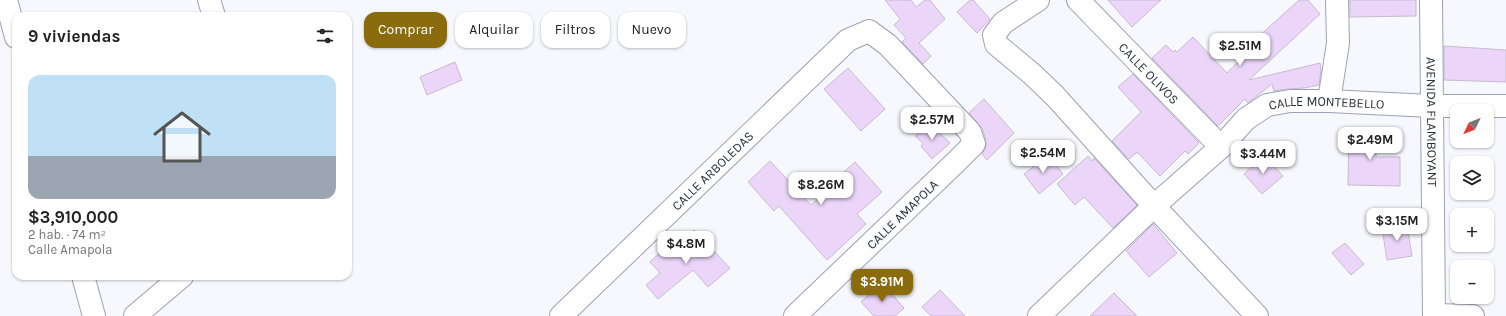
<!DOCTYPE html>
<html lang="es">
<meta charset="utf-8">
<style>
body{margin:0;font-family:Karla,sans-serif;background:#f2f2f2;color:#222;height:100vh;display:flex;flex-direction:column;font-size:15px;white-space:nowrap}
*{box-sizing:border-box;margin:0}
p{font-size:13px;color:#767676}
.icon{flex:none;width:22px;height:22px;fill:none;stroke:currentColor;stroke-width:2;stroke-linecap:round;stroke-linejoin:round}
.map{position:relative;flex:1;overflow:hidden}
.details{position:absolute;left:12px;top:12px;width:340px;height:268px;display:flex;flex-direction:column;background:#fff;border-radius:12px;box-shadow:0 1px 3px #0004}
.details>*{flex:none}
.banner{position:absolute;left:364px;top:12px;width:380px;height:36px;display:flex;gap:8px}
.needle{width:26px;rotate:227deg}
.buttons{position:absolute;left:1450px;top:104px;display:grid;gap:8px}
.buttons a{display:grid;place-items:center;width:44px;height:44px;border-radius:8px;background:#fff;box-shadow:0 1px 3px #0004;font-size:20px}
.price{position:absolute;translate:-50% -34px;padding:0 9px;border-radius:8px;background:#fff;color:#222;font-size:13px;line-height:26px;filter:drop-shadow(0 1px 2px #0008)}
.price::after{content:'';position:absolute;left:50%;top:24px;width:12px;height:9px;margin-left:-6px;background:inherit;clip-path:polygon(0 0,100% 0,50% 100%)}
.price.active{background:#8b6c0d;color:#fff}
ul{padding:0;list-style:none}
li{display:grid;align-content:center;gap:8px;height:212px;padding:0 16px}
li+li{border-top:1px solid #e0e0e0}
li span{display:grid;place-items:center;height:124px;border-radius:12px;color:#555}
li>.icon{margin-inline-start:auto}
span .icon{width:72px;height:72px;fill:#fffc;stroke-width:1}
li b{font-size:17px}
h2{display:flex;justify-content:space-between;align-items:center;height:48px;padding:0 16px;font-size:17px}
.pill{padding:0 14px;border-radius:12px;background:#fff;box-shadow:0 1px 3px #0004;font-size:14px;line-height:36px}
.pill.active{background:#8b6c0d;color:#fff}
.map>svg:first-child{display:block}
</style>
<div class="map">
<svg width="1506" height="316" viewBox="0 0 1506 316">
<rect width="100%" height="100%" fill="#f7f8fd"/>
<path fill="#ebd6f9" stroke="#c7bad0" d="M 885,0 L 911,0 L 916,7 L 925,0 L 930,0 L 945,19 L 919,43 L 931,56 L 923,64 L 902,42 L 906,38 L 894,25 L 900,19 Z
M 970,0 L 973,0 L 990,19 L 977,33 L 957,12 Z
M 1108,0 L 1161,0 L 1132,27 Z
M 1299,0 L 1308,0 L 1320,14 L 1249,80 L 1320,63 L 1321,70 L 1319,85 L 1304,88 L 1288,89 L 1274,91 L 1272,84 L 1248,103 L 1245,99 L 1218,126 L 1152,58 L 1166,45 L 1173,52 L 1175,50 L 1177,52 L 1193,37 L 1227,73 L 1259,41 L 1256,39 Z
M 1350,0 L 1416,0 L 1416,16 L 1350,17 Z
M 1444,46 L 1506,50 L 1506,82 L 1444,80 Z
M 455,62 L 462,80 L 427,95 L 420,77 Z
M 848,68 L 885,109 L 861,131 L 824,89 Z
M 1133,74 L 1199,143 L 1188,154 L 1185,151 L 1160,176 L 1137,152 L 1129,159 L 1112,141 L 1141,112 L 1118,87 Z
M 984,99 L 1014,133 L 987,160 L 982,154 L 986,146 L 986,140 L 982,128 L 969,113 Z
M 929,123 L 950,143 L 932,159 L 921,146 L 923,143 L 915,136 Z
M 1349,128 L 1376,129 L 1376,157 L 1400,157 L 1400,186 L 1348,185 Z
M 1048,155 L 1063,174 L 1039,194 L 1024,174 Z
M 1088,156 L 1092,161 L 1094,158 L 1137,205 L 1113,228 L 1084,197 L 1075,205 L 1057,184 Z
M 1264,156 L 1283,176 L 1262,194 L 1244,174 Z
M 770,161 L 811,205 L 838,181 L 836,179 L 855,162 L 882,192 L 857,214 L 866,224 L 827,260 L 779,206 L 774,211 L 748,182 Z
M 1153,224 L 1177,253 L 1149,277 L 1126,251 Z
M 1407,225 L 1412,256 L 1387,260 L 1382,228 Z
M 694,230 L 730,268 L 708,287 L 693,270 L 658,299 L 646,285 L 660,273 L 650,262 L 666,247 L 670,252 Z
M 1345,243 L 1364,264 L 1351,275 L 1332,253 Z
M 882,283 L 904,308 L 895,316 L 874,316 L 861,302 Z
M 940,290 L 965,316 L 931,316 L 922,307 Z
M 1114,293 L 1137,316 L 1090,316 Z"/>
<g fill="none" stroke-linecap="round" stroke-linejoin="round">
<defs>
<g id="street">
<path d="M 6,0 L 16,37"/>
<path d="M 209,0 L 214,16"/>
<path d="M 1038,0 L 1003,23 L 994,35 L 996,44 L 1032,74 L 1055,96 L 1154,206 L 1257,316"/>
<path id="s1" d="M 1078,0 L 1221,147"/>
<path id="s2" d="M 1431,0 L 1434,316"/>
<path d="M 1329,101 L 1338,43 L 1337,0"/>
<path d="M 83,276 L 94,316"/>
<path d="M 1434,315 L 1473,316"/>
<path d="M 135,316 L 182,276"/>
<path id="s3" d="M 561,316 L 848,40 L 869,31 L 888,45 L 970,132 L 974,144 L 957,161 L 795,316"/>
<path id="s4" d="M 1039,316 L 1154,206 L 1221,147 L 1246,119 L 1267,105 L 1290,101 L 1329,101 L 1431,106 L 1506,106"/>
</g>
</defs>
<use href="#street" stroke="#9ca0b7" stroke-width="24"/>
<use href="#street" stroke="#fff" stroke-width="22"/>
</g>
<g text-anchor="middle" stroke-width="3" stroke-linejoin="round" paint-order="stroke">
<g font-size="13" fill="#2e3039" stroke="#f7f8fd">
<text dy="5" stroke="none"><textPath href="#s1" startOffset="102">CALLE OLIVOS</textPath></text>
<text dy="5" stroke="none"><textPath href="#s4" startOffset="371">CALLE MONTEBELLO</textPath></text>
<text dy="5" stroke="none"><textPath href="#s2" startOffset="122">AVENIDA FLAMBOYANT</textPath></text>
<text dy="5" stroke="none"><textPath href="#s3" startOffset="210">CALLE ARBOLEDAS</textPath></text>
<text transform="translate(902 214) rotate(-44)" y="5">CALLE AMAPOLA</text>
</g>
</g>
</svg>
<div class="buttons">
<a><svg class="needle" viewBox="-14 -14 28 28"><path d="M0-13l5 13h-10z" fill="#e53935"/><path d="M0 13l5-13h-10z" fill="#767676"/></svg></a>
<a><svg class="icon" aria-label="layers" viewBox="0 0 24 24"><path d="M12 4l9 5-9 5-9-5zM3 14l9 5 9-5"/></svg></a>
<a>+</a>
<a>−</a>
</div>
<b class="price" style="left:1240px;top:67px">$2.51M</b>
<b class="price" style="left:932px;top:141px">$2.57M</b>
<b class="price" style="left:1370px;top:161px">$2.49M</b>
<b class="price" style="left:1043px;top:174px">$2.54M</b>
<b class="price" style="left:1263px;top:175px">$3.44M</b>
<b class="price" style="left:821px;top:206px">$8.26M</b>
<b class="price" style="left:1397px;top:242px">$3.15M</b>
<b class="price" style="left:686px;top:265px">$4.8M</b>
<b class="price active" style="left:882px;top:303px">$3.91M</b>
<div class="banner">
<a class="pill active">Comprar</a>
<a class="pill">Alquilar</a>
<a class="pill">Filtros</a>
<a class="pill">Nuevo</a>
</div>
<section class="details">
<h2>9 viviendas<svg class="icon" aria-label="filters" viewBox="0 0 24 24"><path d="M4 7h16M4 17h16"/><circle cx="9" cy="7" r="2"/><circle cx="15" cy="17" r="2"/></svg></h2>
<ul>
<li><span style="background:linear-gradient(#bfe0f5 65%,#9aa5b1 0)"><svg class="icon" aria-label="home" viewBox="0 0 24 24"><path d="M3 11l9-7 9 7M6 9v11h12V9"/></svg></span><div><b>$3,910,000</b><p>2 hab. · 74 m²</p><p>Calle Amapola</p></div></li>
</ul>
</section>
</div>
